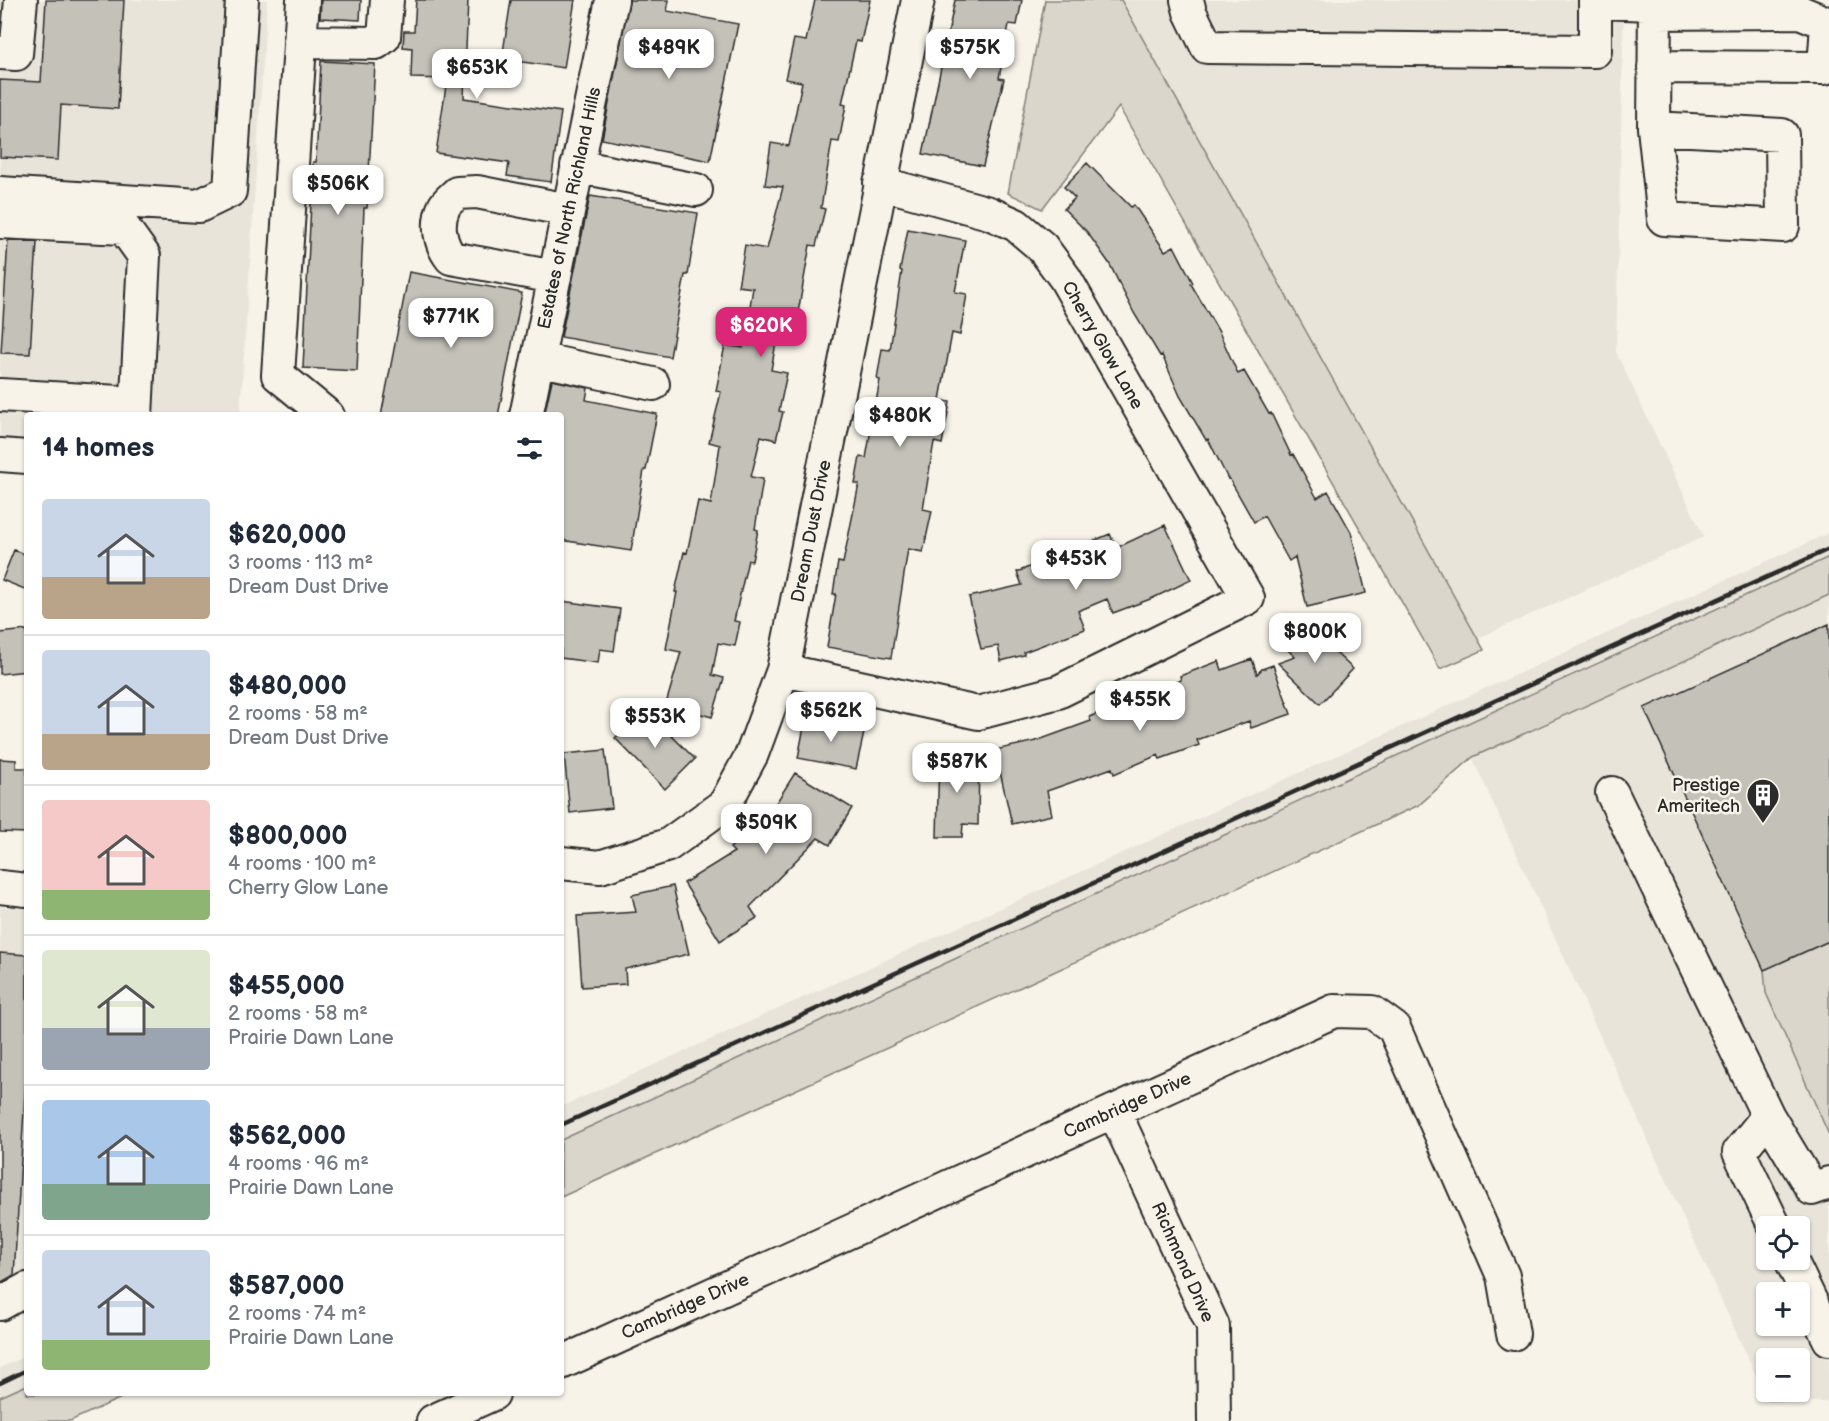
<!DOCTYPE html>
<meta charset="utf-8">
<style>
body{margin:0;font-family:"Balsamiq Sans",sans-serif;background:#f6f6f7;color:#1f2937;height:100vh;display:flex;flex-direction:column;font-size:22px;white-space:nowrap}
*{box-sizing:border-box;margin:0}
p{font-size:20px;color:#747a83}
.icon{flex:none;width:33px;height:33px;fill:none;stroke:currentColor;stroke-width:2;stroke-linecap:round;stroke-linejoin:round}
.map{position:relative;flex:1;overflow:hidden}
.details{position:absolute;left:24px;top:412px;width:540px;height:984px;display:flex;flex-direction:column;background:#fff;border-radius:6px;box-shadow:0 2px 4px #0004}
.details>*{flex:none}
.controls{position:absolute;left:1756px;top:1216px;display:grid;gap:12px}
.controls a{display:grid;place-items:center;width:54px;height:54px;border-radius:6px;background:#fff;box-shadow:0 2px 4px #0004;font-size:30px}
.price{position:absolute;translate:-50% -51px;padding:0 14px;border-radius:12px;background:#fff;color:#222;font-size:20px;line-height:39px;filter:drop-shadow(0 2px 3px #0008)}
.price::after{content:'';position:absolute;left:50%;top:36px;width:18px;height:14px;margin-left:-9px;background:inherit;clip-path:polygon(0 0,100% 0,50% 100%)}
.price.selected{background:#db2777;color:#fff}
ul{padding:0;list-style:none}
li{display:flex;align-items:center;gap:18px;height:150px;padding:0 18px}
li+li{border-top:2px solid #e0e1e3}
li span{display:grid;place-items:center;flex:none;width:168px;height:120px;border-radius:6px;color:#555}
li>.icon{margin-inline-start:auto}
span .icon{width:72px;height:72px;fill:#fffc;stroke-width:1}
li b{font-size:26px}
h2{display:flex;justify-content:space-between;align-items:center;height:72px;padding:0 18px;font-size:26px}
.map>svg:first-child{display:block}
</style>
<div class="map">
<svg width="1829" height="1421" viewBox="0 0 1829 1421">
<rect width="100%" height="100%" fill="#f7f3e8"/>
<filter id="ink" filterUnits="userSpaceOnUse"><feTurbulence type="fractalNoise" baseFrequency=".0167" numOctaves="2"/><feDisplacementMap in="SourceGraphic" scale="12" xChannelSelector="R" yChannelSelector="G"/><feConvolveMatrix kernelMatrix="1 2 1 2 8 2 1 2 1" color-interpolation-filters="sRGB"/></filter>
<g filter="url(#ink)">
<path fill="#e8e4da" fill-rule="evenodd" d="M 0,0 L 267,0 L 240,415 L 27,416 L 27,466 L 0,464 Z
M 1121,0 L 1624,0 L 1616,352 L 1704,537 L 1478,638 Z
M 1829,533 L 1829,556 L 561,1140 L 561,1107 Z
M 1829,595 L 1829,1402 L 1768,1402 L 1472,757 ZM 1767,1227 L 1800,1227 L 1800,1260 L 1767,1260 ZM 1767,1293 L 1800,1293 L 1800,1326 L 1767,1326 ZM 1767,1359 L 1800,1359 L 1800,1392 L 1767,1392 Z
M 0,907 L 27,907 L 27,1308 L 0,1320 Z
M 27,1355 L 27,1385 L 0,1397 L 0,1368 Z"/>
<path fill="#dad6cc" stroke="#82807c" stroke-width="1.5" d="M 1045,0 L 1121,0 L 1484,650 L 1440,669 L 1119,107 L 1042,209 L 1008,193 Z
M 1829,557 L 1829,595 L 1473,757 L 1419,805 L 561,1197 L 561,1140 Z
M 1829,941 L 1829,1135 L 1766,993 L 1764,970 Z
M 27,1385 L 27,1394 L 130,1394 L 70,1421 L 0,1421 L 0,1397 Z"/>
<path fill="#c4c1b9" stroke="#2b2b2b" stroke-width="1.5" d="M 46,0 L 124,0 L 118,109 L 61,105 L 58,160 L 0,157 L 0,80 L 41,82 Z
M 321,0 L 361,0 L 360,20 L 320,18 Z
M 416,0 L 468,0 L 464,98 L 561,112 L 551,182 L 507,176 L 509,163 L 436,153 L 447,79 L 411,78 L 412,48 L 403,47 L 404,31 L 414,31 Z
M 511,0 L 575,0 L 564,68 L 502,59 Z
M 629,0 L 669,0 L 667,11 L 738,24 L 710,161 L 602,139 Z
M 815,0 L 870,0 L 861,42 L 856,41 L 842,104 L 846,105 L 839,142 L 832,141 L 821,208 L 825,209 L 816,246 L 810,245 L 794,335 L 778,332 L 771,370 L 787,373 L 779,411 L 783,412 L 776,440 L 761,436 L 751,477 L 763,479 L 755,529 L 758,530 L 752,561 L 748,560 L 734,621 L 740,622 L 735,646 L 718,643 L 712,675 L 724,678 L 712,717 L 666,704 L 681,652 L 666,649 L 677,592 L 675,592 L 684,552 L 687,553 L 698,501 L 711,504 L 720,445 L 709,442 L 721,392 L 716,391 L 725,345 L 743,348 L 753,288 L 738,286 L 745,245 L 767,249 L 783,187 L 765,185 L 771,143 L 789,146 L 802,82 L 785,79 L 794,39 L 806,41 Z
M 955,0 L 1022,0 L 1017,25 L 1009,24 L 999,78 L 1004,79 L 983,166 L 923,154 Z
M 321,61 L 375,64 L 367,208 L 364,208 L 357,371 L 303,368 L 313,162 L 316,162 Z
M 1087,163 L 1131,207 L 1134,205 L 1165,251 L 1174,246 L 1193,283 L 1191,284 L 1219,332 L 1238,374 L 1244,371 L 1269,414 L 1271,413 L 1291,455 L 1293,454 L 1317,498 L 1328,491 L 1351,532 L 1366,593 L 1307,607 L 1295,557 L 1289,561 L 1264,516 L 1254,522 L 1229,478 L 1228,479 L 1208,439 L 1206,440 L 1180,396 L 1162,355 L 1160,356 L 1134,313 L 1109,263 L 1087,232 L 1064,209 L 1075,198 L 1064,187 Z
M 590,196 L 698,213 L 688,275 L 685,275 L 670,357 L 561,337 Z
M 908,229 L 965,240 L 955,292 L 967,294 L 960,335 L 952,333 L 940,400 L 950,402 L 942,444 L 934,442 L 923,509 L 932,511 L 923,552 L 908,549 L 891,658 L 827,647 L 836,594 L 833,594 L 838,562 L 843,563 L 859,484 L 855,484 L 860,457 L 866,458 L 880,380 L 877,379 L 882,349 L 890,350 L 902,271 L 900,270 Z
M 8,240 L 37,242 L 30,354 L 1,353 Z
M 409,272 L 522,293 L 498,416 L 381,416 Z
M 552,380 L 588,388 L 586,400 L 657,414 L 646,470 L 644,470 L 631,551 L 561,540 L 561,416 L 544,416 Z
M 1165,525 L 1191,580 L 1153,598 L 1113,613 L 1107,599 L 1078,611 L 1085,629 L 1024,652 L 1024,655 L 1001,661 L 998,646 L 981,649 L 969,597 L 1022,585 L 1017,572 L 1110,534 L 1116,548 Z
M 14,550 L 27,555 L 27,590 L 2,580 Z
M 561,601 L 620,609 L 614,651 L 600,649 L 598,663 L 561,658 Z
M 1305,624 L 1353,669 L 1320,704 L 1278,663 L 1295,657 L 1284,646 Z
M 1829,624 L 1829,941 L 1764,970 L 1644,708 Z
M 27,630 L 27,671 L 0,674 L 0,633 Z
M 1252,659 L 1257,674 L 1262,669 L 1273,665 L 1291,714 L 1251,728 L 1249,721 L 1197,740 L 1199,745 L 1160,759 L 1158,755 L 1114,774 L 1112,768 L 1047,791 L 1052,815 L 1012,824 L 995,750 L 1036,741 L 1091,721 L 1089,717 L 1181,680 L 1180,676 L 1219,661 L 1222,670 Z
M 645,709 L 695,759 L 665,789 L 615,738 Z
M 806,716 L 865,728 L 856,769 L 798,758 Z
M 605,750 L 612,808 L 570,813 L 564,754 Z
M 939,754 L 979,755 L 978,825 L 963,824 L 962,837 L 937,837 Z
M 0,759 L 16,760 L 16,768 L 27,768 L 27,833 L 0,832 Z
M 795,773 L 852,808 L 830,845 L 818,838 L 750,907 L 757,918 L 720,941 L 684,883 L 734,852 L 730,848 L 760,818 L 764,822 Z
M 673,886 L 689,954 L 625,969 L 626,984 L 582,987 L 577,916 L 636,912 L 632,895 Z
M 0,953 L 27,955 L 27,1061 L 14,1275 L 0,1283 Z"/>
<g fill="none" stroke-linecap="round" stroke-linejoin="round">
<defs>
<path id="minor" d="M 303,0 L 278,375 L 328,416
M 1187,0 L 1190,12 L 1207,47 L 1595,51 L 1595,0
M 1595,2 L 1654,4
M 1655,13 L 1800,12 L 1829,24
M 300,42 L 376,43 L 384,37 L 387,0
M 0,53 L 16,54 L 21,0
M 1654,67 L 1824,68 L 1827,24
M 1654,128 L 1782,135 L 1783,226 L 1664,219 L 1654,128 L 1655,0
M 577,166 L 696,190
M 0,193 L 199,206 L 230,191 L 242,0
M 0,222 L 124,228 L 144,256 L 136,416
M 555,277 L 451,258 C 440,244 436,224 444,207 C 446,202 453,197 457,193 L 477,192 L 568,210
M 538,359 L 653,384
M 0,395 L 136,403
M 526,416 L 612,0
M 0,455 L 27,457
M 783,670 L 978,713 L 1058,692 L 1248,598 L 1065,278 L 1042,247 L 1016,225 L 989,213 L 880,183
M 1612,793 L 1768,1116 L 1739,1152 L 1775,1227
M 561,863 L 600,867 L 668,845 L 725,804 L 752,754 L 783,670 L 918,0
M 0,887 L 27,890
M 1114,1111 L 1213,1326 L 1214,1421
M 1768,1116 L 1812,1189 L 1829,1183
M 1791,1260 L 1829,1339
M 0,1304 L 27,1289
M 561,1363 L 1334,1011 L 1372,1012 L 1394,1028 L 1503,1276 L 1513,1334
M 433,1421 L 493,1394"/>
</defs>
<use href="#minor" stroke="#2b2b2b" stroke-width="36"/>
<use href="#minor" stroke="#f7f3e8" stroke-width="32"/>
<path stroke="#2b2b2b" stroke-width="4.5" d="M 561,1125 L 1829,549
M 0,1383 L 27,1370"/>
</g>
</g>
<defs>
<symbol id="building-pin" viewBox="-11 -11 22 30"><path d="M0 17L-7.5 6A9.5 9.5 0 1 1 7.5 6Z" fill="#2b2b2b" stroke="#f7f3e8"/><path d="M-4-6H4V6H1V3H-1V6H-4ZM-2.5-4.3h1.7v1.8h-1.7ZM.8-4.3h1.7v1.8H.8ZM-2.5-1h1.7V.8h-1.7ZM.8-1h1.7V.8H.8Z" fill="#fff"/></symbol>
</defs>
<g fill-rule="evenodd">
<use href="#building-pin" x="1744" y="776" width="38" height="52"/>
</g>
<g text-anchor="middle" stroke-width="5" stroke-linejoin="round" paint-order="stroke">
<g font-size="18" fill="#2b2b2b" stroke="#f7f3e8">
<text transform="translate(569 208) rotate(-78)" y="6">Estates of North Richland Hills</text>
<text transform="translate(1103 345) rotate(60)" y="6">Cherry Glow Lane</text>
<text transform="translate(811 531) rotate(-79)" y="6">Dream Dust Drive</text>
<text transform="translate(1127 1105) rotate(-24)" y="6">Cambridge Drive</text>
<text transform="translate(1183 1262) rotate(66)" y="6">Richmond Drive</text>
<text transform="translate(685 1306) rotate(-24)" y="6">Cambridge Drive</text>
</g>
<g font-size="18" fill="#2b2b2b" stroke="#f7f3e8" text-anchor="end">
<text x="1740" y="791">Prestige<tspan x="1740" dy="21">Ameritech</tspan></text>
</g>
</g>
</svg>
<div class="controls">
<a><svg class="icon" aria-label="locate" viewBox="0 0 24 24"><circle cx="12" cy="12" r="6"/><path d="M12 2v4M12 18v4M2 12h4M18 12h4"/></svg></a>
<a>+</a>
<a>−</a>
</div>
<b class="price" style="left:669px;top:80px">$489K</b>
<b class="price" style="left:970px;top:80px">$575K</b>
<b class="price" style="left:477px;top:100px">$653K</b>
<b class="price" style="left:338px;top:216px">$506K</b>
<b class="price" style="left:451px;top:349px">$771K</b>
<b class="price selected" style="left:761px;top:358px">$620K</b>
<b class="price" style="left:900px;top:448px">$480K</b>
<b class="price" style="left:1076px;top:591px">$453K</b>
<b class="price" style="left:1315px;top:664px">$800K</b>
<b class="price" style="left:1140px;top:732px">$455K</b>
<b class="price" style="left:831px;top:743px">$562K</b>
<b class="price" style="left:655px;top:749px">$553K</b>
<b class="price" style="left:957px;top:794px">$587K</b>
<b class="price" style="left:766px;top:855px">$509K</b>
<section class="details">
<h2>14 homes<svg class="icon" aria-label="filters" viewBox="0 0 24 24"><path d="M4 7h16M4 17h16"/><circle cx="9" cy="7" r="2"/><circle cx="15" cy="17" r="2"/></svg></h2>
<ul>
<li><span style="background:linear-gradient(#c9d6e8 65%,#b9a48a 0)"><svg class="icon" aria-label="home" viewBox="0 0 24 24"><path d="M3 11l9-7 9 7M6 9v11h12V9"/></svg></span><div><b>$620,000</b><p>3 rooms · 113 m²</p><p>Dream Dust Drive</p></div></li>
<li><span style="background:linear-gradient(#c9d6e8 70%,#b9a48a 0)"><svg class="icon" aria-label="home" viewBox="0 0 24 24"><path d="M3 11l9-7 9 7M6 9v11h12V9"/></svg></span><div><b>$480,000</b><p>2 rooms · 58 m²</p><p>Dream Dust Drive</p></div></li>
<li><span style="background:linear-gradient(#f6c9c9 75%,#8fb573 0)"><svg class="icon" aria-label="home" viewBox="0 0 24 24"><path d="M3 11l9-7 9 7M6 9v11h12V9"/></svg></span><div><b>$800,000</b><p>4 rooms · 100 m²</p><p>Cherry Glow Lane</p></div></li>
<li><span style="background:linear-gradient(#dfe7d0 65%,#9aa5b1 0)"><svg class="icon" aria-label="home" viewBox="0 0 24 24"><path d="M3 11l9-7 9 7M6 9v11h12V9"/></svg></span><div><b>$455,000</b><p>2 rooms · 58 m²</p><p>Prairie Dawn Lane</p></div></li>
<li><span style="background:linear-gradient(#a9c7e8 70%,#7fa58c 0)"><svg class="icon" aria-label="home" viewBox="0 0 24 24"><path d="M3 11l9-7 9 7M6 9v11h12V9"/></svg></span><div><b>$562,000</b><p>4 rooms · 96 m²</p><p>Prairie Dawn Lane</p></div></li>
<li><span style="background:linear-gradient(#c9d6e8 75%,#8fb573 0)"><svg class="icon" aria-label="home" viewBox="0 0 24 24"><path d="M3 11l9-7 9 7M6 9v11h12V9"/></svg></span><div><b>$587,000</b><p>2 rooms · 74 m²</p><p>Prairie Dawn Lane</p></div></li>
</ul>
</section>
</div>
